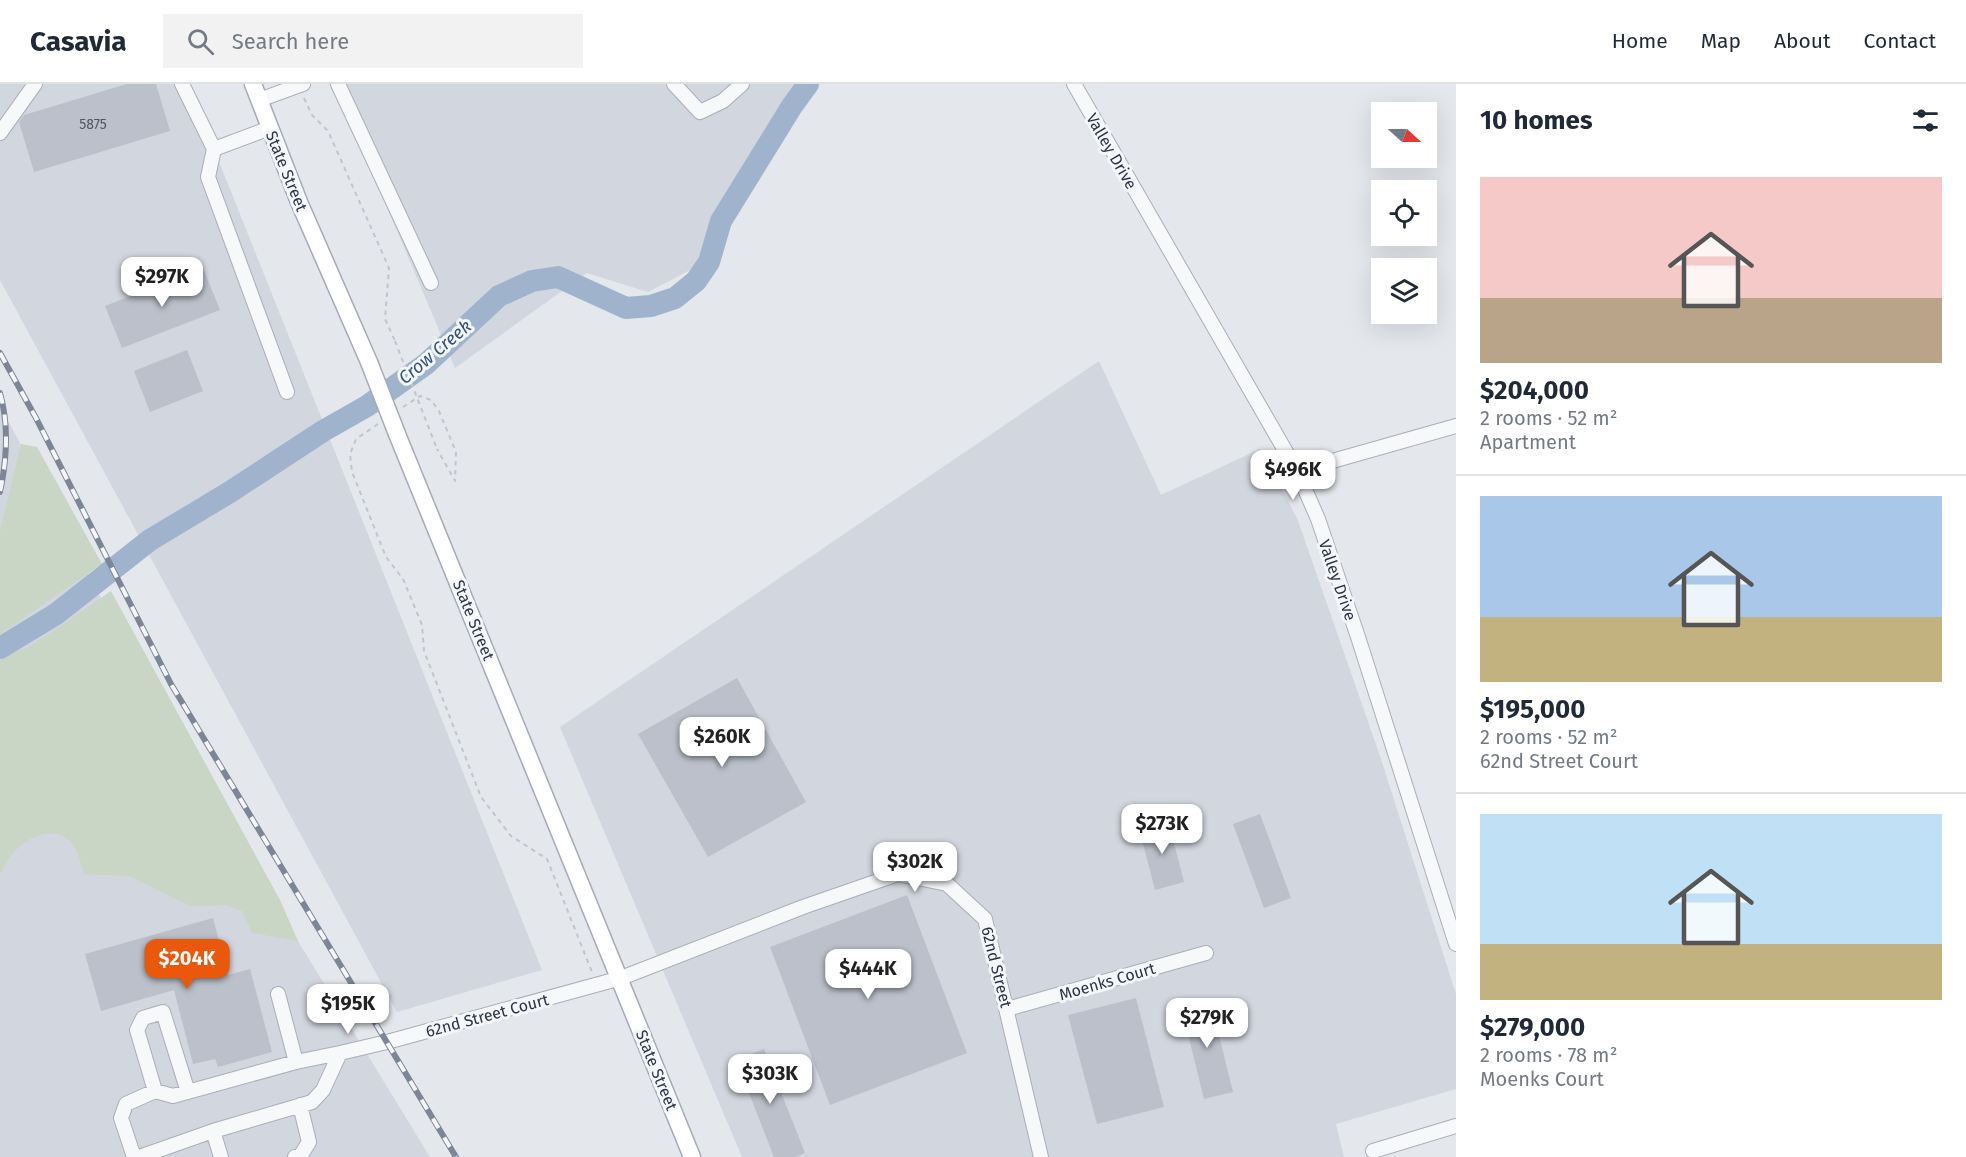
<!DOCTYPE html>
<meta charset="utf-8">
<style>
body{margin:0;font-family:"Fira Sans",sans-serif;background:#f2f2f3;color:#1f2937;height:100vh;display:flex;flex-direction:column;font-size:22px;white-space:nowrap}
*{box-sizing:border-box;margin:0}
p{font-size:20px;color:#747a83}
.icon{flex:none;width:33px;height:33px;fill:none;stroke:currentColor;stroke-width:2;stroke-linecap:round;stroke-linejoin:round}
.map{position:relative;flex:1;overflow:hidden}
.sheet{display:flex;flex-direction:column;background:#fff;width:510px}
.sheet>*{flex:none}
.needle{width:39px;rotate:111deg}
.tools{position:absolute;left:1371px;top:18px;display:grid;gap:12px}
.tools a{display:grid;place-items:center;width:66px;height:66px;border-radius:0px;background:#fff;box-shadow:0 6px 24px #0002;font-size:30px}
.price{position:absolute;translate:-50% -51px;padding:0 14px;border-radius:12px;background:#fff;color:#222;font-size:20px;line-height:39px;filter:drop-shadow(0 2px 3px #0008)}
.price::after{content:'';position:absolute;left:50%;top:36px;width:18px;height:14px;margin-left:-9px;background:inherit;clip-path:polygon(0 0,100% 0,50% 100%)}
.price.active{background:#ea580c;color:#fff}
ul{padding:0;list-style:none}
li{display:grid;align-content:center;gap:12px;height:318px;padding:0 24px}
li+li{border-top:2px solid #e0e1e3}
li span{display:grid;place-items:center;height:186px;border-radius:0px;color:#555}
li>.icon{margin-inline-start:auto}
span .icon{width:108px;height:108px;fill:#fffc;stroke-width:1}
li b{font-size:26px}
h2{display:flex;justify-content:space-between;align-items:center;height:72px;padding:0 24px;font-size:26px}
header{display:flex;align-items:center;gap:36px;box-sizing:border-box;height:84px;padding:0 30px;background:#fff;border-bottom:2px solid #e0e1e3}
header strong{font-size:28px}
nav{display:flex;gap:33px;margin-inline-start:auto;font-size:21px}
.search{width:420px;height:54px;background:#f2f2f3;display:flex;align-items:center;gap:15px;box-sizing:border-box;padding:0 21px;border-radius:0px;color:#747a83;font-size:22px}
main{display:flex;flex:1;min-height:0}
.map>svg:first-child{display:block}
</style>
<header>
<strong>Casavia</strong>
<div class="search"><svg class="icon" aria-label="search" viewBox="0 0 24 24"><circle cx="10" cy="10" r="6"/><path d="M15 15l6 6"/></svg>Search here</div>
<nav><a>Home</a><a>Map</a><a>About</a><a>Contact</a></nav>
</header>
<main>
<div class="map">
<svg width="1456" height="1073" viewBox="0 0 1456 1073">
<rect width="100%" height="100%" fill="#e4e7ec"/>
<path fill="#d2d6de" d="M 0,0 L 188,0 L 542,886 L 397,928 L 0,196 Z
M 335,0 L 797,0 L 692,185 L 648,208 L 587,189 L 455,284 Z
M 1099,277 L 1161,411 L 1260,365 L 1297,434 L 1380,672 L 1456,910 L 1456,1005 L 1336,1040 L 1344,1073 L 742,1073 L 560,643 Z
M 0,321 L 114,539 L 0,644 Z
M 68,723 L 260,795 L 430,1073 L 0,1073 L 0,746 Z"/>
<path fill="#c9d6c5" d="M 21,360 L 37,363 L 102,480 L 0,550 L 0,447 Z
M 111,507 L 280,816 L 298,857 L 252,849 L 242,827 L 226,821 L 190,822 L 129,792 L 84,790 C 81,781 79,771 75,763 C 58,738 29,751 12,770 C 7,776 4,784 0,790 L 0,575 L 32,561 Z"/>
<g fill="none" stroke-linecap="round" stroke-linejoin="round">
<path stroke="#9fb4cc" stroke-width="22" d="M 0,564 L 56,530 L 150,456 L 230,408 L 323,347 L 367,322 L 426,280 L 499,212 L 532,197 L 558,193 L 626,224 L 651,222 L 675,214 L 696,197 L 709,178 L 721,137 L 792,22 L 808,0"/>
</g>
<path fill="#bbc0ca" d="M 127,0 L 156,0 L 170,47 L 34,88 L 19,38 L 24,31 Z
M 203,184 L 220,226 L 122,264 L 105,222 Z
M 187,266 L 203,307 L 150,328 L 134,287 Z
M 737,594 L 806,718 L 708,773 L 638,650 Z
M 1260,730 L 1291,814 L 1264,824 L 1233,740 Z
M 1168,736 L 1184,798 L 1155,806 L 1139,744 Z
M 907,811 L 967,969 L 830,1021 L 770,863 Z
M 213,834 L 228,891 L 250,885 L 272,968 L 218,983 L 215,975 L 193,980 L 174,906 L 101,927 L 85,870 Z
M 1136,914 L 1164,1023 L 1097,1040 L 1068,931 Z
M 1210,915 L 1233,1008 L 1204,1015 L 1181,922 Z
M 764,965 L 805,1069 L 796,1073 L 774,1073 L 736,976 Z"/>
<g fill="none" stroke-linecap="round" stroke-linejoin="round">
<defs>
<path id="minor" d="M 182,0 L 214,65
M 338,0 L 431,199
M 674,0 L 700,28 L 723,17 L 742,0
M 1074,0 L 1297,387 L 1318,435 L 1358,553 L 1456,860
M 259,16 L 303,0
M 270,44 L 214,65 L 208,93 L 287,308
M 0,49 L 35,0
M 1297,387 L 1456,342
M 278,910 L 296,978
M 1007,925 L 1206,869
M 188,1008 L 163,928 L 143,934 L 137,946 L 155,1007 L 173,1012 L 296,978 L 340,969
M 213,1047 L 221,1073
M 1373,1067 L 1456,1042
M 134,1073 L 121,1034 L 126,1020 L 155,1007
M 139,1073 L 213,1047 L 312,1018 L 323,1006 L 340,969 L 387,958 L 621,894 L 803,823 L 898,790 L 947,800 L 985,835 L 1041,1073
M 295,1073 L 301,1071 L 309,1058 L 300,1021"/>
<path id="major" d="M 253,0 L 299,118 L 369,278
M 397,350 L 692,1073"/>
</defs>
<use href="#minor" stroke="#a9aeb7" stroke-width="16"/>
<use href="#major" stroke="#a3abb8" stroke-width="19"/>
<path stroke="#c2c5cb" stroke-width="2" stroke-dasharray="4.5 4.5" stroke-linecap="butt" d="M 304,14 L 312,31 L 328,47 L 389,184 L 385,235 L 395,257
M 403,323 L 420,312 L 431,316 L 439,327 L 456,368 L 455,397 L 437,365
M 378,340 L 356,355 L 350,370 L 352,388 L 386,473 L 403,495 L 422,541 L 424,567 L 481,713 L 511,752 L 547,775 L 592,888"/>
<use href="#minor" stroke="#f7f8fa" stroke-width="14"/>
<use href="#major" stroke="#fff" stroke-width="16"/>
<defs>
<path id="rail" d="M 0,269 L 36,334 L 171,600 L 456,1073
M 0,309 C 9,341 7,375 0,408"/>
</defs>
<use href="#rail" stroke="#7d8696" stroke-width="6"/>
<use href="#rail" stroke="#f4f6f9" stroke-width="4" stroke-dasharray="11" stroke-linecap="butt"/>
<defs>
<path id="major-bridge" d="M 369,278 L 397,350"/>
</defs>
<use href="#major-bridge" stroke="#a3abb8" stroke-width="19" stroke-linecap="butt"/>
<path stroke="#c2c5cb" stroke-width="2" stroke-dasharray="4.5 4.5" stroke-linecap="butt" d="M 395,257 L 437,365"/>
<use href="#major-bridge" stroke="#fff" stroke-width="16"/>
</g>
<g text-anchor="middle" stroke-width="6" stroke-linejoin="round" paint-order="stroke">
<g font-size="14" fill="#4f5766">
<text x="93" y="45">5875</text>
</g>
<g font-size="16" fill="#2b3445" stroke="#f4f6f9">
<text transform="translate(1112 67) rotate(60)" y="6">Valley Drive</text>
<text transform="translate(287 87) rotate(68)" y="6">State Street</text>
<text transform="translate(1338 496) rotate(71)" y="6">Valley Drive</text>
<text transform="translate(474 536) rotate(68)" y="6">State Street</text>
<text transform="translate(997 883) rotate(76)" y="6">62nd Street</text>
<text transform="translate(1107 897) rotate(-16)" y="6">Moenks Court</text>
<text transform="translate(487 931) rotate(-15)" y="6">62nd Street Court</text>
<text transform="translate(657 986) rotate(68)" y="6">State Street</text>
</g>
<g font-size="18" font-style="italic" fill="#34527a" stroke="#f4f6f9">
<text transform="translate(435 268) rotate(-40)" y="6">Crow Creek</text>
</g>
</g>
</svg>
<div class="tools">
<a><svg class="needle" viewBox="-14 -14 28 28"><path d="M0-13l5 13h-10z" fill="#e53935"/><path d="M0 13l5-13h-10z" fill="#747a83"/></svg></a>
<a><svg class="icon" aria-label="locate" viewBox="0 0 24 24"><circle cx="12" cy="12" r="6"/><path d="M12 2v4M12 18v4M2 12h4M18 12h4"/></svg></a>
<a><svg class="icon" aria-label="layers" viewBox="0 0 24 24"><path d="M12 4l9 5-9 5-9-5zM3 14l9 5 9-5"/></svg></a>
</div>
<b class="price" style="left:162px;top:224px">$297K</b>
<b class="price" style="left:1293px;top:417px">$496K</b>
<b class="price" style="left:722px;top:684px">$260K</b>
<b class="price" style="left:1162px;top:771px">$273K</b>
<b class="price" style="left:915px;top:809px">$302K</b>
<b class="price active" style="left:187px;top:906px">$204K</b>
<b class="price" style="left:868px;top:916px">$444K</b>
<b class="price" style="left:348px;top:951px">$195K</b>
<b class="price" style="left:1207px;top:965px">$279K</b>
<b class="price" style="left:770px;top:1021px">$303K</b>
</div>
<section class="sheet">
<h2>10 homes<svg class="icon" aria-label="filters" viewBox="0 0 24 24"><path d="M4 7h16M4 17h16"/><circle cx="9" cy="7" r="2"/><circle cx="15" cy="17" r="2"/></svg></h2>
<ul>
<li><span style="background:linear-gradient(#f6c9c9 65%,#b9a48a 0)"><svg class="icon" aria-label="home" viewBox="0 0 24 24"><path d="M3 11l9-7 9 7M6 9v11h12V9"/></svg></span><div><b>$204,000</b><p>2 rooms · 52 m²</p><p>Apartment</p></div></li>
<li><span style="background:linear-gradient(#a9c7e8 65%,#c2b280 0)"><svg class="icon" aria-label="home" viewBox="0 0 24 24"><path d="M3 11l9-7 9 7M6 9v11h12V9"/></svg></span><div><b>$195,000</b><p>2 rooms · 52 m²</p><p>62nd Street Court</p></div></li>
<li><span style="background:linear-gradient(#bfe0f5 70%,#c2b280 0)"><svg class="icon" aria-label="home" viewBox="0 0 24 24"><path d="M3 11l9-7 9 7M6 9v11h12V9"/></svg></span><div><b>$279,000</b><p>2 rooms · 78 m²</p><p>Moenks Court</p></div></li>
</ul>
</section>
</main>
